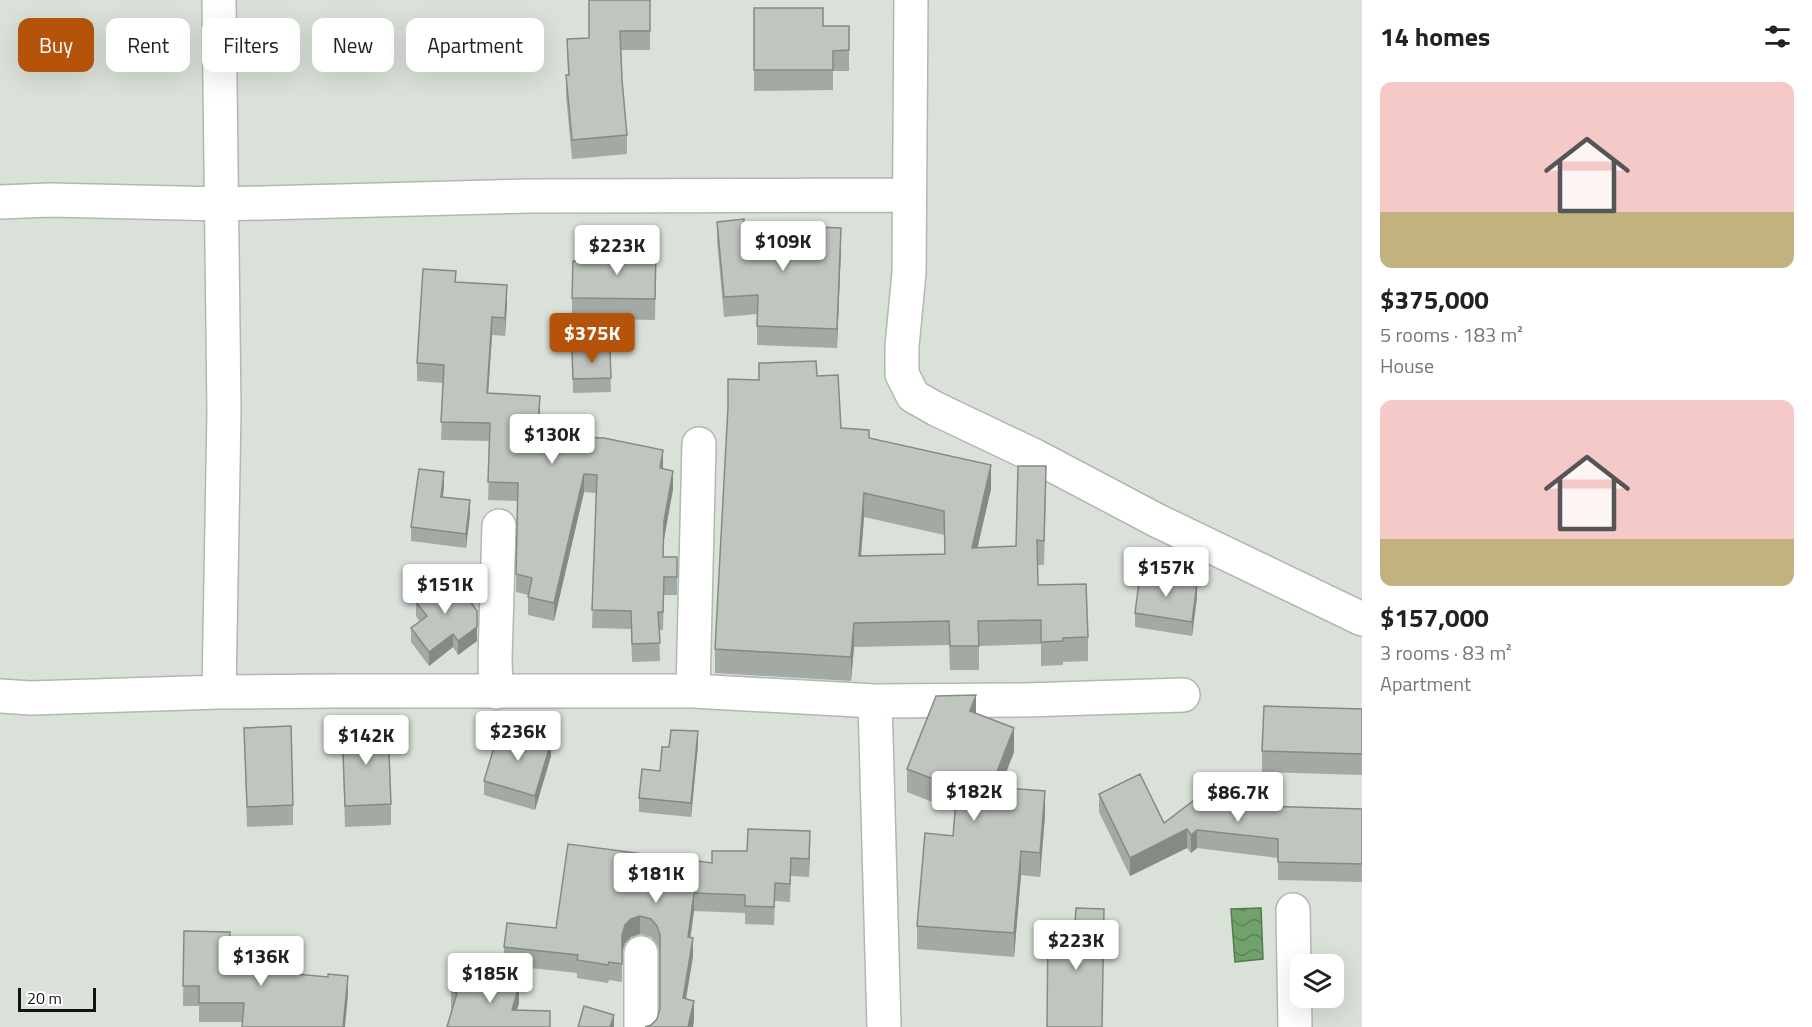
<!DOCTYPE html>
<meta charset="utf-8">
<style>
body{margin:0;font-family:"Titillium Web",sans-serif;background:#f6f6f6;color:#222;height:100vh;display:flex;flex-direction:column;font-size:22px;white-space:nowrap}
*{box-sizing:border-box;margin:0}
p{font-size:20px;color:#767676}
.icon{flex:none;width:33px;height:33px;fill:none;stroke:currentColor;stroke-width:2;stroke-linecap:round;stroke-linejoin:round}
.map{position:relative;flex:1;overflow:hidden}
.details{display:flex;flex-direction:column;background:#fff;width:450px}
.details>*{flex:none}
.banner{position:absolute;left:18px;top:18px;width:570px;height:54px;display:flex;gap:12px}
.tools{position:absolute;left:1290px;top:954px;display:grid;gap:12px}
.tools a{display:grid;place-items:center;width:54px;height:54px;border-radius:12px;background:#fff;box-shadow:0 6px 24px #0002;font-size:30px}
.scale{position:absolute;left:18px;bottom:15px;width:78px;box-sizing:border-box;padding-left:6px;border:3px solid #121411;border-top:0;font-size:16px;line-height:21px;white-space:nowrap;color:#121411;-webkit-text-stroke:4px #fff;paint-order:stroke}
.price{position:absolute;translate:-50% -51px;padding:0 14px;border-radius:6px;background:#fff;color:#222;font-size:20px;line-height:39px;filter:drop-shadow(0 2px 3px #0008)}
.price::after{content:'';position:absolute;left:50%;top:36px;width:18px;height:14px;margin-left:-9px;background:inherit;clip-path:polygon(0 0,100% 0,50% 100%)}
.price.active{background:#b45309;color:#fff}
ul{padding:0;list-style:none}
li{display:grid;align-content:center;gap:12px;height:318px;padding:0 18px}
li span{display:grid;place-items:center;height:186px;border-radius:12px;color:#555}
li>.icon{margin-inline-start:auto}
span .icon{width:108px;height:108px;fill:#fffc;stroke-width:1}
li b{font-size:26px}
h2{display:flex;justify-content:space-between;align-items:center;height:72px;padding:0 18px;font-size:26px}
.tag{padding:0 21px;border-radius:12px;background:#fff;box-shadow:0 6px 24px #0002;font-size:21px;line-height:54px}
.tag.active{background:#b45309;color:#fff}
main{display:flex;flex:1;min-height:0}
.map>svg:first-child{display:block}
</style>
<main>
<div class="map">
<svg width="1362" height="1027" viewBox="0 0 1362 1027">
<defs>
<pattern id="water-waves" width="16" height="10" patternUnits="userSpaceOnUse" patternTransform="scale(1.5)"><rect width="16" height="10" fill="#72a26b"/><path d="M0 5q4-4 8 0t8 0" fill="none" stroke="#5c8357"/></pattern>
</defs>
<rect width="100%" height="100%" fill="#d9e1d8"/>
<path fill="url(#water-waves)" stroke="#557750" stroke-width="1.5" d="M 1261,908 L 1263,959 L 1235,962 L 1231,909 Z"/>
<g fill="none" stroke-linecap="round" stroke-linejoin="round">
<defs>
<path id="minor" d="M 219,0 L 224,411 L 219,692
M 911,0 L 909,273 L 902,346 L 902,374 L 913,396 L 936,409 L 1035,456 L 1158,521 L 1362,619
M 0,202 L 50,200 L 222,204 L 529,196 L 909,195
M 693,691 L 699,444
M 496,692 L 495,658 L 499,526
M 0,696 L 31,698 L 219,692 L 339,691 L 693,691 L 875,701 L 1025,700 L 1183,695
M 875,701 L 884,1027
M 1293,910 L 1295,1027
M 641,1027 L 641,953"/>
</defs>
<use href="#minor" stroke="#b0b8af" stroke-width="36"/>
<use href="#minor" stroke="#fff" stroke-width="33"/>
</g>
<path fill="#a3aaa3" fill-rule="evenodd" d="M 650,0 L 650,50 L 621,50 L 622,80 L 627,135 L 627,154 L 572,159 L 566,95 L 566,75 L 568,75 L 567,39 L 589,38 Z
M 754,8 L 823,26 L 849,26 L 849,71 L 833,71 L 833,90 L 754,91 Z
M 717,222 L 841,247 L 837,348 L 757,345 L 757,314 L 724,317 L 717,241 Z
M 656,268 L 655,320 L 572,318 L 572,298 Z
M 456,282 L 507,303 L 505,336 L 492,335 L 488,393 L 540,414 L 538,436 L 663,469 L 673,489 L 664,539 L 663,557 L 677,575 L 677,595 L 664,595 L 663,630 L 659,630 L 660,661 L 632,662 L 631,629 L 592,628 L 596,493 L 584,492 L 554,621 L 528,615 L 528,595 L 516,592 L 517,501 L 488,500 L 490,441 L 441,440 L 443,383 L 417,381 L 417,363 Z
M 610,350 L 611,392 L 573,393 L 572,351 Z
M 759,363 L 817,376 L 841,428 L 869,438 L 991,489 L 977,547 L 1016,546 L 1046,490 L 1044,565 L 1037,565 L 1038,585 L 1088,637 L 1088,661 L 1063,662 L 1063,665 L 1041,666 L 1041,644 L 979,646 L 979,670 L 950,670 L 949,645 L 854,647 L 851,681 L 715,673 L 715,649 L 759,380 ZM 864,517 L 944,535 L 945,554 L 861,556 Z
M 444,486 L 443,497 L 470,514 L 466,548 L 411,541 L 411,527 Z
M 1197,597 L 1192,636 L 1135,627 L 1135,613 Z
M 416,602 L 477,641 L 458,655 L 453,647 L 429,666 L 411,642 L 411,628 L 420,622 L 416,616 Z
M 1362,709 L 1362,775 L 1262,772 L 1262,751 Z
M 976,713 L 1014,752 L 1000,788 L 1045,815 L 1040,877 L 1021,875 L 1014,957 L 917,949 L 917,926 L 953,836 L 955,811 L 907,792 L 907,769 Z
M 342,727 L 391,804 L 391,825 L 345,827 Z
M 244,728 L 293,805 L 293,825 L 247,827 Z
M 698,745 L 691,817 L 639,812 L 639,798 L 660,771 L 669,747 Z
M 551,756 L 535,810 L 484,795 L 484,781 Z
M 1099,794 L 1164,823 L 1267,806 L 1362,809 L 1362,882 L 1278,880 L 1278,858 L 1197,848 L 1191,853 L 1187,848 L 1130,876 L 1099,812 Z
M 810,849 L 809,877 L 791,876 L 790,902 L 775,901 L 774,925 L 745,924 L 745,913 L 694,911 L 690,938 L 693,956 L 686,999 L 694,1019 L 693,1027 L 645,1027 L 651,1025 L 657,1019 L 660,1009 L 660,953 L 657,944 L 651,937 L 640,934 L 631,937 L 625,943 L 622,953 L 622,982 L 609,980 L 608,983 L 577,978 L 577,973 L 504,965 L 504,947 L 556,928 L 712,863 L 747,851 Z
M 184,931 L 230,968 L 348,995 L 242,1022 L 199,1022 L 199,1006 L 183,1006 Z
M 451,991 L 519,1003 L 517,1010 L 452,1009 L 451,1008 Z"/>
<path fill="#858b84" d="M 841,228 L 841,247 L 837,348 L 837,329 Z
M 507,285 L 507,303 L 505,336 L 505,318 Z
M 492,317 L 492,335 L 487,411 L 487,393 Z
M 540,396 L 540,414 L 537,454 L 537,436 Z
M 663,450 L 663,468 L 660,486 L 660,468 Z
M 991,465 L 991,489 L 972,572 L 972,548 Z
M 673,471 L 673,489 L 664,539 L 664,521 Z
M 444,472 L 444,486 L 441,511 L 441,497 Z
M 584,474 L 584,492 L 554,621 L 554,603 Z
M 864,493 L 864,517 L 859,580 L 859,556 Z
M 470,500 L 470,514 L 466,548 L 466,534 Z
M 1197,583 L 1197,597 L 1192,636 L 1192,622 Z
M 477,611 L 477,641 L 458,655 L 458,641 Z
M 854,623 L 854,647 L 851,681 L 851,657 Z
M 453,634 L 453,647 L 429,666 L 429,652 Z
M 976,695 L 976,719 L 970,711 Z
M 1014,728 L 1014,752 L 991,811 L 991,787 Z
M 698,731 L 698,745 L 691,817 L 691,803 Z
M 551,742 L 551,756 L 535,810 L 535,796 Z
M 1045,791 L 1045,815 L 1040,877 L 1040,853 Z
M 1187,829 L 1187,848 L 1130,876 L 1130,858 Z
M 1197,830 L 1197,848 L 1191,853 L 1191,835 Z
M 810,831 L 810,849 L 809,877 L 809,859 Z
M 1021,851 L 1021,875 L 1014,957 L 1014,933 Z
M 694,893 L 694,911 L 688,955 L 688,937 Z
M 640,916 L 640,934 L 631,937 L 625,943 L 622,953 L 622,935 L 625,925 L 631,919 Z
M 693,938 L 693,956 L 683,1016 L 683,998 Z
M 348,976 L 348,995 L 345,1027 L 343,1027 Z
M 519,985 L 519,1003 L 512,1027 L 512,1010 Z
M 694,1001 L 694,1019 L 693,1027 L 688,1027 Z
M 614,1015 L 614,1027 L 610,1027 Z"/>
<path fill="#bec6bd" stroke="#858b84" stroke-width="1.5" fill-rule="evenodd" d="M 589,0 L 650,0 L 650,31 L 620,31 L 622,80 L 627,135 L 572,140 L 566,75 L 569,75 L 567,39 L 589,38 Z
M 754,8 L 823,8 L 823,26 L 849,26 L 849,50 L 833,51 L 833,70 L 754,70 Z
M 744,219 L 744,224 L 841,228 L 837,329 L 757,326 L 758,295 L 724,297 L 717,222 Z
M 620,247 L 656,248 L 655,299 L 572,298 L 573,261 L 620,262 Z
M 423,269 L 456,271 L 455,282 L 507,285 L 505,318 L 492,317 L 487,393 L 540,396 L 537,436 L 604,438 L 663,450 L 660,468 L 673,471 L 664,521 L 663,557 L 677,557 L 677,577 L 664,577 L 663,612 L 658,612 L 660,643 L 632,644 L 631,611 L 592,610 L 597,475 L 584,474 L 554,603 L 528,597 L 532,578 L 516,574 L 518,483 L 488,482 L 490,423 L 441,422 L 444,365 L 417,363 Z
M 610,350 L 611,378 L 573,379 L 572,351 Z
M 816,361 L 817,376 L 838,375 L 841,428 L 869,430 L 869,438 L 991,465 L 972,548 L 1016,546 L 1018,466 L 1046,466 L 1044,541 L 1037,540 L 1038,585 L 1086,584 L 1088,637 L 1063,638 L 1063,641 L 1041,642 L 1041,620 L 978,621 L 979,646 L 950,646 L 949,621 L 854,623 L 851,657 L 715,649 L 728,407 L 728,379 L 759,380 L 759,363 ZM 864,493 L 944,511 L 945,554 L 859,556 Z
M 419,469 L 444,472 L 441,497 L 470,500 L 466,534 L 411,527 Z
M 1140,575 L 1197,583 L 1192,622 L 1135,613 Z
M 446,579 L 454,579 L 477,611 L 477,627 L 458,641 L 453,634 L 429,652 L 411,628 L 427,616 L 416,602 Z
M 976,695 L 970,711 L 1014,728 L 991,787 L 1045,791 L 1040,853 L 1021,851 L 1014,933 L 917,926 L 925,833 L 953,836 L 957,788 L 907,769 L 936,696 Z
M 1264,706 L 1362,709 L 1362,754 L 1262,751 Z
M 291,726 L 293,805 L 247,807 L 244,728 Z
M 388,726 L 391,804 L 345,806 L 342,727 Z
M 500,727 L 551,742 L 535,796 L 484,781 Z
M 671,730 L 698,731 L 691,803 L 639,798 L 642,769 L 660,771 L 662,747 L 669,747 Z
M 1140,774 L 1164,823 L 1214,785 L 1267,791 L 1265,806 L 1362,809 L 1362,864 L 1278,862 L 1278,839 L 1197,830 L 1191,835 L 1187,829 L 1130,858 L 1099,794 Z
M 748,829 L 810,831 L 809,859 L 791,858 L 790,884 L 775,883 L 774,907 L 745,906 L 745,895 L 694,893 L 688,937 L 693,938 L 683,998 L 694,1001 L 688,1027 L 645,1027 L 651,1025 L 657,1019 L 660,1009 L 660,935 L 657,926 L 651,919 L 640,916 L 631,919 L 625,925 L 622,935 L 622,964 L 609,962 L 608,965 L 577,960 L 578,955 L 504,947 L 507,923 L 556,928 L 568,844 L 712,863 L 712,851 L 747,851 Z
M 1076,908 L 1104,909 L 1102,1027 L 1047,1027 L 1048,923 L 1075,923 Z
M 184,931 L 230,932 L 229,968 L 328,977 L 328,974 L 348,976 L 343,1027 L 242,1027 L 244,1003 L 199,1003 L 199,986 L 183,986 Z
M 458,967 L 519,985 L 512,1010 L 550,1011 L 550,1027 L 447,1027 L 457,993 L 451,991 Z
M 584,1006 L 614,1015 L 610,1027 L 578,1027 Z"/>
</svg>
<div class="tools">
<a><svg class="icon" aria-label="layers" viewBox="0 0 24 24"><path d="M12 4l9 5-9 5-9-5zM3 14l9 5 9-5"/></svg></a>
</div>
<div class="scale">20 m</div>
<b class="price" style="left:783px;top:272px">$109K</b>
<b class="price" style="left:617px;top:276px">$223K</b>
<b class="price active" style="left:592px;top:364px">$375K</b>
<b class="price" style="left:552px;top:465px">$130K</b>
<b class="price" style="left:1166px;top:598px">$157K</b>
<b class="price" style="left:445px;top:615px">$151K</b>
<b class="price" style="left:518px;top:762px">$236K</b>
<b class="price" style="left:366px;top:766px">$142K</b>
<b class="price" style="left:974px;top:822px">$182K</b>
<b class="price" style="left:1238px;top:823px">$86.7K</b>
<b class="price" style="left:656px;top:904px">$181K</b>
<b class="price" style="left:1076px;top:971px">$223K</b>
<b class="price" style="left:261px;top:987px">$136K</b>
<b class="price" style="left:490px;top:1004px">$185K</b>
<div class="banner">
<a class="tag active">Buy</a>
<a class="tag">Rent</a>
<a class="tag">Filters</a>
<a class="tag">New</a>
<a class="tag">Apartment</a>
</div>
</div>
<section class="details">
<h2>14 homes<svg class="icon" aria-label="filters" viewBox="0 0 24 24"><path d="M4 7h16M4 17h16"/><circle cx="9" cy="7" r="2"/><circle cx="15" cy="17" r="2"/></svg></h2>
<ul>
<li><span style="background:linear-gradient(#f6c9c9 70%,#c2b280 0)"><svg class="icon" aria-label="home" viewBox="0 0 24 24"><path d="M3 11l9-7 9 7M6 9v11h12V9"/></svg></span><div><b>$375,000</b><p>5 rooms · 183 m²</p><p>House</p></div></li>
<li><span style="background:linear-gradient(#f6c9c9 75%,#c2b280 0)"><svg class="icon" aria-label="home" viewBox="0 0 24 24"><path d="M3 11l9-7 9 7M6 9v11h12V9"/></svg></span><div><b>$157,000</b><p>3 rooms · 83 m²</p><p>Apartment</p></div></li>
</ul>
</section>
</main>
